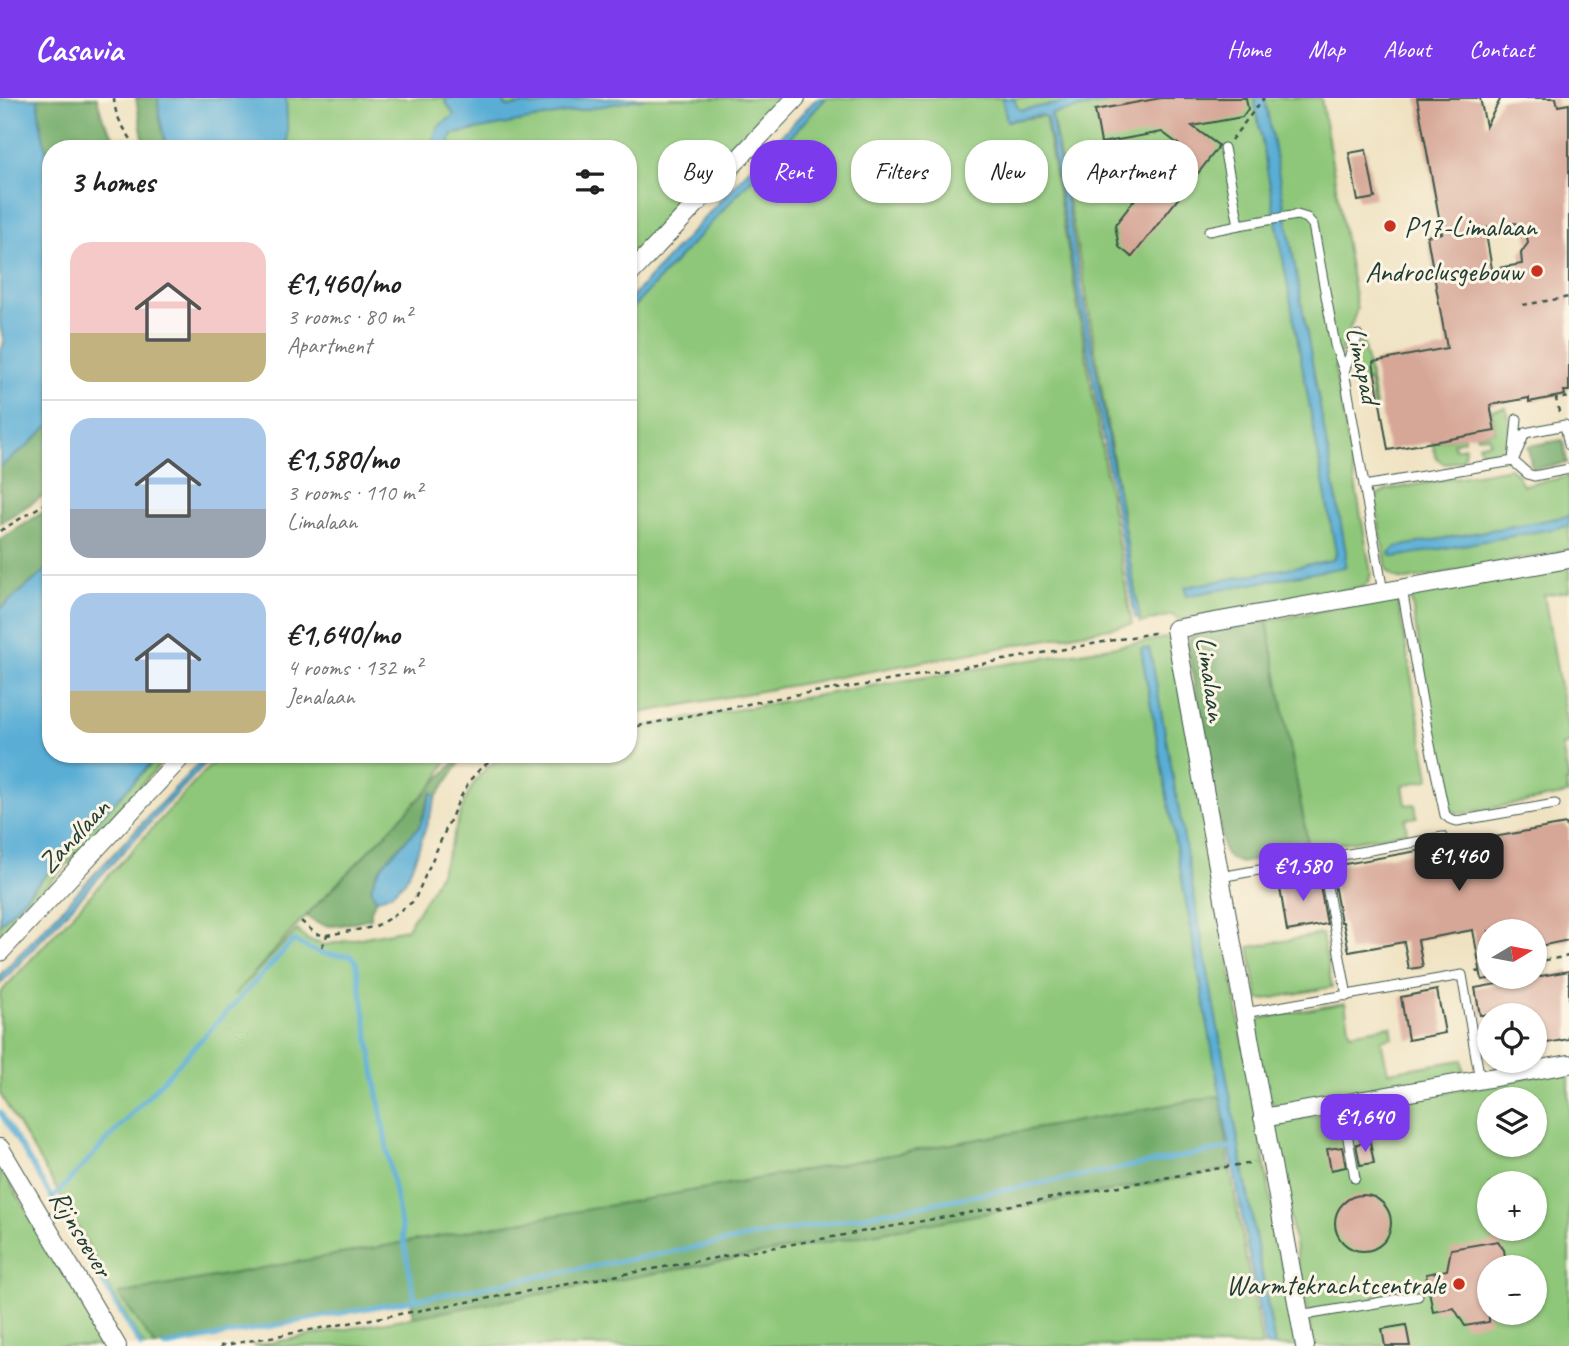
<!DOCTYPE html>
<meta charset="utf-8">
<style>
body{margin:0;font-family:Caveat,sans-serif;background:#f2f2f2;color:#222;height:100vh;display:flex;flex-direction:column;font-size:26px;white-space:nowrap}
*{box-sizing:border-box;margin:0}
p{font-size:23px;color:#767676}
.icon{flex:none;width:38px;height:38px;fill:none;stroke:currentColor;stroke-width:2;stroke-linecap:round;stroke-linejoin:round}
.map{position:relative;flex:1;overflow:hidden}
.details{position:absolute;left:42px;top:42px;width:595px;height:623px;display:flex;flex-direction:column;background:#fff;border-radius:28px;box-shadow:0 2px 5px #0004}
.details>*{flex:none}
.banner{position:absolute;left:658px;top:42px;width:665px;height:63px;display:flex;gap:14px}
.needle{width:46px;rotate:80deg}
.controls{position:absolute;left:1477px;top:821px;display:grid;gap:14px}
.controls a{display:grid;place-items:center;width:70px;height:70px;border-radius:50%;background:#fff;box-shadow:0 2px 5px #0004;font-size:35px}
.price{position:absolute;translate:-50% -60px;padding:0 16px;border-radius:14px;background:#7c3aed;color:#fff;font-size:23px;line-height:46px;filter:drop-shadow(0 2px 4px #0008)}
.price::after{content:'';position:absolute;left:50%;top:42px;width:21px;height:16px;margin-left:-10px;background:inherit;clip-path:polygon(0 0,100% 0,50% 100%)}
.price.current{background:#222;color:#fff}
ul{padding:0;list-style:none}
li{display:flex;align-items:center;gap:21px;height:175px;padding:0 28px}
li+li{border-top:2px solid #e0e0e0}
li span{display:grid;place-items:center;flex:none;width:196px;height:140px;border-radius:21px;color:#555}
li>.icon{margin-inline-start:auto}
span .icon{width:84px;height:84px;fill:#fffc;stroke-width:1}
li b{font-size:30px}
h2{display:flex;justify-content:space-between;align-items:center;height:84px;padding:0 28px;font-size:30px}
.tag{padding:0 24px;border-radius:28px;background:#fff;box-shadow:0 2px 5px #0004;font-size:24px;line-height:63px}
.tag.current{background:#7c3aed;color:#fff}
header{display:flex;align-items:center;gap:42px;box-sizing:border-box;height:98px;padding:0 35px;background:#7c3aed;color:#fff}
header strong{font-size:33px}
nav{display:flex;gap:38px;margin-inline-start:auto;font-size:24px}
.map>svg:first-child{display:block}
</style>
<header>
<strong>Casavia</strong>
<nav><a>Home</a><a>Map</a><a>About</a><a>Contact</a></nav>
</header>
<div class="map">
<svg width="1569" height="1248" viewBox="0 0 1569 1248">
<rect width="100%" height="100%" fill="#fcf5e5"/>
<filter id="ink" filterUnits="userSpaceOnUse"><feTurbulence type="fractalNoise" baseFrequency=".0143" numOctaves="2"/><feDisplacementMap in="SourceGraphic" scale="14" xChannelSelector="R" yChannelSelector="G"/><feConvolveMatrix kernelMatrix="1 2 1 2 8 2 1 2 1" color-interpolation-filters="sRGB"/></filter>
<filter id="wash" filterUnits="userSpaceOnUse"><feTurbulence type="fractalNoise" baseFrequency=".00686" numOctaves="4" result="noise"/><feDisplacementMap in="SourceGraphic" scale="28" xChannelSelector="R" yChannelSelector="G"/><feGaussianBlur stdDeviation="1.57" result="paint"/><feColorMatrix in="noise" values="0 0 0 0 0 0 0 0 0 0 0 0 0 0 0 0 0 1.4 0 .05"/><feComposite in="paint" operator="in"/></filter>
<g filter="url(#wash)">
<rect width="100%" height="100%" fill="#efe2c1"/>
<path fill="#8fc77a" stroke="#578257" stroke-width="2" fill-rule="evenodd" d="M 286,0 L 786,0 L 628,164 L 628,51 L 288,51 Z
M 826,0 L 1002,0 L 1007,23 L 1045,18 L 1132,526 L 628,617 L 628,215 Z
M 1014,0 L 1321,0 L 1357,211 L 1335,271 L 1371,475 L 1369,483 L 1363,489 L 1179,522 L 1172,517 L 1140,525 L 1085,190 L 1050,7 L 1021,12 L 1017,9 Z
M 1361,239 L 1362,239 L 1376,307 L 1373,308 L 1369,283 L 1354,286 L 1351,269 Z
M 1506,309 L 1512,341 L 1512,349 C 1503,356 1492,360 1481,354 L 1478,347 L 1490,344 L 1489,338 L 1477,339 L 1476,336 L 1495,333 L 1491,312 Z
M 1464,338 L 1464,342 L 1453,345 L 1455,351 L 1465,349 L 1464,359 L 1460,362 L 1445,366 L 1436,360 L 1432,344 Z
M 1510,370 L 1517,376 L 1523,387 L 1569,379 L 1569,452 L 1407,482 C 1397,481 1393,480 1387,472 L 1375,404 L 1378,397 L 1387,392 Z
M 1569,468 L 1569,493 L 1544,497 L 1569,639 L 1569,646 L 1562,648 L 1569,683 L 1566,684 L 1568,696 L 1466,715 L 1457,715 L 1449,711 L 1446,703 L 1411,501 L 1415,496 Z
M 1390,500 L 1398,506 L 1401,521 L 1429,679 L 1428,682 L 1403,687 L 1406,707 L 1415,706 L 1417,719 L 1405,721 L 1407,734 L 1309,751 L 1267,523 Z
M 1166,540 L 1172,544 L 1297,1248 L 1275,1248 L 1236,1031 L 1217,998 L 120,1196 L 155,1248 L 145,1248 L 140,1242 L 114,1198 L 69,1112 L 0,996 L 0,895 L 221,656 L 444,656 L 448,660 L 434,686 L 297,827 L 234,897 L 297,832 L 308,842 L 325,847 L 406,831 C 420,810 435,788 444,765 C 461,724 462,675 509,656 L 628,656 L 628,631 L 865,589 Z
M 160,656 L 170,656 L 0,838 L 0,826 Z
M 1322,836 L 1332,889 L 1262,902 L 1258,901 L 1249,849 Z
M 1345,905 L 1350,935 L 1391,928 L 1393,939 L 1381,942 L 1388,974 L 1462,962 L 1464,976 L 1277,1009 C 1275,1006 1271,1004 1269,1001 C 1262,991 1254,933 1258,921 Z
M 1569,972 L 1569,1248 L 1313,1248 L 1276,1039 L 1275,1030 L 1280,1024 ZM 1489,1001 L 1535,1001 L 1535,1046 L 1489,1046 ZM 1489,1085 L 1535,1085 L 1535,1130 L 1489,1130 ZM 1489,1169 L 1535,1169 L 1535,1214 L 1489,1214 Z
M 0,1069 L 40,1134 L 108,1248 L 0,1248 Z
M 1230,1071 L 1262,1248 L 253,1248 Z"/>
<path fill="#73ac6a" stroke="#49744f" stroke-width="2" d="M 38,0 L 97,0 L 103,21 L 121,51 L 51,51 L 51,76 C 47,50 38,26 38,0 Z
M 136,0 L 158,0 L 159,16 L 167,51 L 145,51 Z
M 51,326 L 51,393 L 0,425 L 0,369 L 27,348 Z
M 1563,342 L 1567,365 L 1532,371 L 1528,348 Z
M 51,409 L 51,468 L 0,511 L 0,442 Z
M 1267,523 L 1309,751 L 1241,765 L 1230,761 L 1224,753 L 1187,545 L 1194,535 Z
M 456,663 L 459,666 L 436,699 L 431,695 L 419,729 L 385,764 L 376,777 L 371,790 L 376,802 L 371,812 L 371,820 C 345,825 328,836 306,818 Z
M 1217,998 L 1221,1001 L 1230,1071 L 414,1219 L 411,1203 L 155,1248 L 119,1196 Z"/>
<path fill="#5aaed6" stroke="#3c7685" stroke-width="2" d="M 0,0 L 38,0 C 38,26 47,50 51,76 L 51,326 L 27,348 L 0,369 L 0,254 L 4,245 L 0,228 Z
M 158,0 L 286,0 L 288,51 L 167,51 L 159,16 Z
M 450,0 L 502,0 L 506,8 L 508,9 L 525,6 L 534,8 L 585,0 L 646,0 L 454,36 L 450,42 L 449,51 L 430,51 C 435,44 434,34 439,28 C 443,24 450,21 454,17 L 445,3 L 445,1 Z
M 817,0 L 826,0 L 628,215 L 628,203 L 752,68 Z
M 1002,0 L 1014,0 L 1017,9 L 1021,12 L 1090,0 L 1131,0 L 1051,16 L 1140,521 L 1135,520 L 1047,22 L 1045,18 L 1041,17 L 1007,23 Z
M 1254,0 L 1265,0 L 1346,454 L 1345,469 L 1186,498 L 1185,489 L 1332,462 L 1336,455 Z
M 1569,418 L 1569,428 L 1396,459 L 1390,457 L 1390,455 L 1396,449 Z
M 51,468 L 51,656 L 160,656 L 0,826 L 0,511 Z
M 1149,550 L 1152,562 L 1275,1248 L 1265,1248 L 1144,569 L 1141,551 Z
M 207,656 L 214,656 L 0,886 L 0,877 Z
M 432,694 L 436,699 L 414,764 L 405,783 L 392,795 L 376,802 L 371,790 L 376,777 L 385,764 L 419,729 Z"/>
<g fill="none" stroke-linecap="round" stroke-linejoin="round">
<path stroke="#5aaed6" stroke-width="5" d="M 0,1014 L 141,1248
M 53,1100 L 294,842 C 311,854 330,859 350,857 L 356,863 L 389,1063 L 415,1202
M 165,1248 L 1229,1050"/>
</g>
<g id="blocks">
<path fill="#d6a696" fill-rule="evenodd" d="M 1161,0 L 1246,0 L 1248,11 L 1242,19 L 1192,28 L 1218,47 L 1217,51 L 1132,159 L 1119,149 L 1115,127 L 1178,46 L 1162,34 L 1101,45 L 1095,12 Z
M 1417,0 L 1480,0 L 1486,28 L 1501,0 L 1556,0 L 1558,8 L 1569,6 L 1569,293 L 1564,293 L 1565,297 L 1529,304 L 1529,300 L 1490,307 L 1495,333 L 1388,352 L 1373,264 L 1447,250 L 1427,138 L 1442,135 ZM 1515,125 L 1526,132 L 1528,145 L 1521,155 L 1522,166 L 1492,171 L 1485,130 Z
M 1366,52 L 1375,100 L 1358,103 L 1349,55 Z
M 1566,726 L 1567,730 L 1569,729 L 1569,842 L 1535,849 L 1535,833 L 1489,833 L 1489,881 L 1482,882 L 1473,832 L 1418,842 L 1423,869 L 1409,871 L 1404,844 L 1349,854 L 1343,824 L 1341,824 L 1332,775 L 1335,775 L 1334,768 Z
M 1318,777 L 1327,826 L 1287,833 L 1279,784 Z
M 1569,873 L 1569,941 L 1535,947 L 1535,917 L 1480,917 L 1475,890 Z
M 1437,892 L 1445,935 L 1408,942 L 1401,899 Z
M 1370,1044 L 1374,1065 L 1360,1067 L 1356,1046 Z
M 1342,1049 L 1346,1069 L 1331,1072 L 1327,1051 Z
M1335 1125a28 28 0 1 1 56 0a28 28 0 1 1-56 0Z
M 1498,1143 L 1504,1152 L 1507,1169 L 1489,1169 L 1489,1224 L 1465,1228 L 1454,1210 L 1433,1214 L 1426,1176 L 1447,1172 L 1451,1151 Z
M 1406,1227 L 1410,1248 L 1385,1248 L 1382,1231 Z"/>
</g>
</g>
<g filter="url(#ink)">
<use href="#blocks" fill-opacity="0" stroke="#3e5649" stroke-width="2"/>
<g fill="none" stroke-linecap="round" stroke-linejoin="round">
<defs>
<path id="lane" d="M 1224,50 L 1239,127 L 1297,117 L 1307,120 L 1313,127 L 1335,247 L 1344,273 L 1383,494
M 1209,133 L 1239,127
M 1344,273 L 1358,237
M 1569,347 L 1565,327 L 1525,335 L 1513,363 L 1528,376 L 1534,378 L 1569,371
M 1364,388 L 1513,363 L 1517,321
M 1402,491 L 1429,642 L 1445,717 L 1450,721 L 1457,723 L 1555,706
M 1322,761 L 1347,898
M 1220,779 L 1443,739
M 1244,915 L 1462,877 L 1480,982
M 1342,1007 L 1355,1080
M 1299,1218 L 1418,1198"/>
<path id="street" d="M 628,178 L 796,0
M 0,854 L 184,656
M 1263,1020 L 1569,966
M 0,1050 L 117,1248
M 1305,1248 L 1175,531 L 1569,461"/>
</defs>
<use href="#lane" stroke="#3e5649" stroke-width="11"/>
<use href="#street" stroke="#3e5649" stroke-width="20"/>
<path stroke="#3e5649" stroke-width="2.5" stroke-dasharray="5 5" stroke-linecap="butt" d="M 114,0 C 115,24 127,31 136,51
M 1231,42 L 1264,0
M 1523,207 L 1569,199
M 1559,314 L 1556,301 L 1569,299
M 0,433 L 51,402
M 628,630 L 793,597 L 865,587 L 1159,534
M 301,823 L 316,836 L 327,837 L 374,829 L 388,821 L 414,803 L 458,704 L 470,682 L 480,671 L 500,656
M 322,849 L 327,837
M 1535,864 L 1569,858
M 1476,874 L 1489,872
M 220,1248 L 1254,1064"/>
<use href="#lane" stroke="#fff" stroke-width="9"/>
<use href="#street" stroke="#fff" stroke-width="18"/>
</g>
</g>
<g fill="#c8321e" stroke="#fcf5e5" stroke-width="2.5">
<circle cx="1390" cy="128" r="7"/>
<circle cx="1537" cy="173" r="7"/>
<circle cx="1459" cy="1186" r="7"/>
</g>
<g text-anchor="middle" stroke-width="6" stroke-linejoin="round" paint-order="stroke">
<g font-size="28" fill="#1f3d34" stroke="#fcf5e5" text-anchor="end">
<text x="1404" y="138" text-anchor="start">P17-Limalaan</text>
<text x="1523" y="183">Androclusgebouw</text>
<text x="1445" y="1196">Warmtekrachtcentrale</text>
</g>
<g font-size="28" fill="#1f3d34" stroke="#fcf5e5">
<text transform="translate(1364 267) rotate(78)" y="10">Limapad</text>
<text transform="translate(1212 581) rotate(82)" y="10">Limalaan</text>
<text transform="translate(73 737) rotate(-47)" y="10">Zandlaan</text>
<text transform="translate(82 1135) rotate(59)" y="10">Rijnsoever</text>
</g>
</g>
</svg>
<div class="controls">
<a><svg class="needle" viewBox="-14 -14 28 28"><path d="M0-13l5 13h-10z" fill="#e53935"/><path d="M0 13l5-13h-10z" fill="#767676"/></svg></a>
<a><svg class="icon" aria-label="locate" viewBox="0 0 24 24"><circle cx="12" cy="12" r="6"/><path d="M12 2v4M12 18v4M2 12h4M18 12h4"/></svg></a>
<a><svg class="icon" aria-label="layers" viewBox="0 0 24 24"><path d="M12 4l9 5-9 5-9-5zM3 14l9 5 9-5"/></svg></a>
<a>+</a>
<a>−</a>
</div>
<b class="price current" style="left:1459px;top:795px">€1,460</b>
<b class="price" style="left:1303px;top:805px">€1,580</b>
<b class="price" style="left:1365px;top:1056px">€1,640</b>
<div class="banner">
<a class="tag">Buy</a>
<a class="tag current">Rent</a>
<a class="tag">Filters</a>
<a class="tag">New</a>
<a class="tag">Apartment</a>
</div>
<section class="details">
<h2>3 homes<svg class="icon" aria-label="filters" viewBox="0 0 24 24"><path d="M4 7h16M4 17h16"/><circle cx="9" cy="7" r="2"/><circle cx="15" cy="17" r="2"/></svg></h2>
<ul>
<li><span style="background:linear-gradient(#f6c9c9 65%,#c2b280 0)"><svg class="icon" aria-label="home" viewBox="0 0 24 24"><path d="M3 11l9-7 9 7M6 9v11h12V9"/></svg></span><div><b>€1,460/mo</b><p>3 rooms · 80 m²</p><p>Apartment</p></div></li>
<li><span style="background:linear-gradient(#a9c7e8 65%,#9aa5b1 0)"><svg class="icon" aria-label="home" viewBox="0 0 24 24"><path d="M3 11l9-7 9 7M6 9v11h12V9"/></svg></span><div><b>€1,580/mo</b><p>3 rooms · 110 m²</p><p>Limalaan</p></div></li>
<li><span style="background:linear-gradient(#a9c7e8 70%,#c2b280 0)"><svg class="icon" aria-label="home" viewBox="0 0 24 24"><path d="M3 11l9-7 9 7M6 9v11h12V9"/></svg></span><div><b>€1,640/mo</b><p>4 rooms · 132 m²</p><p>Jenalaan</p></div></li>
</ul>
</section>
</div>
